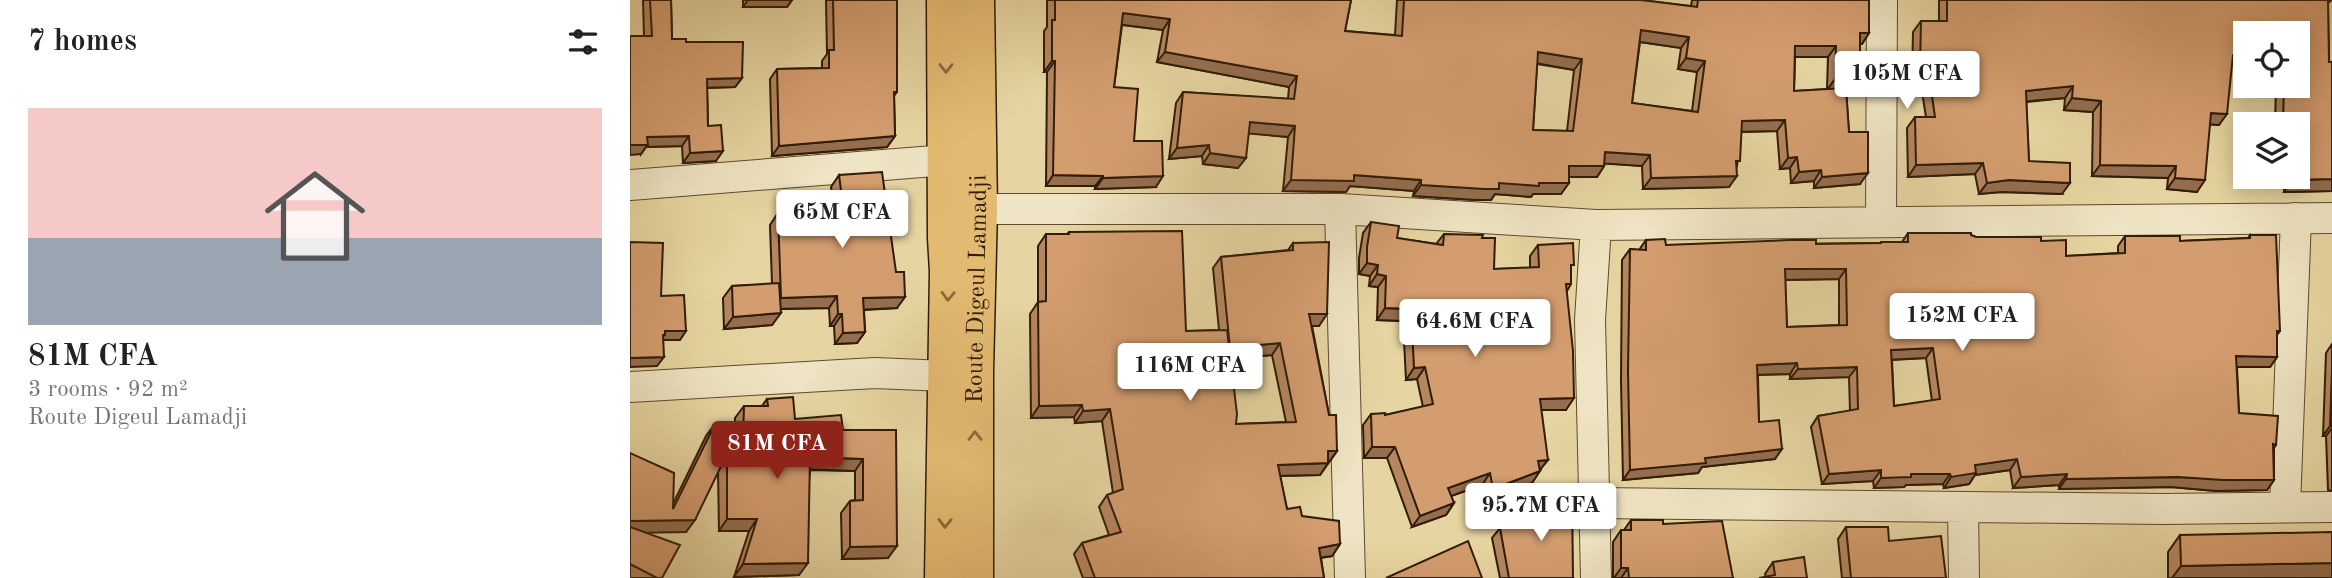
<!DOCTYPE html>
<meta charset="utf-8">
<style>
body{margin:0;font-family:"Old Standard TT",serif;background:#f2f2f2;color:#222;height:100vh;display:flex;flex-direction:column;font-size:26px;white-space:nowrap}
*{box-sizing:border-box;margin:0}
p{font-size:23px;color:#767676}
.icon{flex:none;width:38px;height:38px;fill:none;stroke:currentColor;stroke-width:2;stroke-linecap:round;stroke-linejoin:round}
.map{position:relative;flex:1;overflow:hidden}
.panel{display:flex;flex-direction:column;background:#fff;width:630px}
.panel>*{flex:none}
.buttons{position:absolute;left:1603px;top:21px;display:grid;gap:14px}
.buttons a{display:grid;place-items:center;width:77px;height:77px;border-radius:0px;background:#fff;box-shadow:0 4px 18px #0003;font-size:35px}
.price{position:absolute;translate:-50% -60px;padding:0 16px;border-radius:7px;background:#fff;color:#222;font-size:23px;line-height:46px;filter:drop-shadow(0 2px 4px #0008)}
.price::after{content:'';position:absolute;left:50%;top:42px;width:21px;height:16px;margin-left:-10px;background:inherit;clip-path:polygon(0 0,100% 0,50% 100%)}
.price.selected{background:#8f2418;color:#fff}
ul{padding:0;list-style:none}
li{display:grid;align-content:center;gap:14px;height:371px;padding:0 28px}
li+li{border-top:2px solid #e0e0e0}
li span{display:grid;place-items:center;height:217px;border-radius:0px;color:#555}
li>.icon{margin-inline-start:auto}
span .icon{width:126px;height:126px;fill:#fffc;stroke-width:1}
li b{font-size:30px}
h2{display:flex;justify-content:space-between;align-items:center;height:84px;padding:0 28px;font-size:30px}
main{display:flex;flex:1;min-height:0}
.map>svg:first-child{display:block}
</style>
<main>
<section class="panel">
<h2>7 homes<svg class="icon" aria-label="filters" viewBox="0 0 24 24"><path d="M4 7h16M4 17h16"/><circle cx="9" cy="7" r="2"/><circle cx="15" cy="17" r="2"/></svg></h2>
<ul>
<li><span style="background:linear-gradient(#f6c9c9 60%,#9aa5b1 0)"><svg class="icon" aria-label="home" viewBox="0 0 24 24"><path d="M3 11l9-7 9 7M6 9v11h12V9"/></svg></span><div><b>81M CFA</b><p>3 rooms · 92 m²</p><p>Route Digeul Lamadji</p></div></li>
</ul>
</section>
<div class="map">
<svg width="1702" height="578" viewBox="0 0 1702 578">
<rect width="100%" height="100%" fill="#e6d5a2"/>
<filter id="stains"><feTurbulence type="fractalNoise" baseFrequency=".00286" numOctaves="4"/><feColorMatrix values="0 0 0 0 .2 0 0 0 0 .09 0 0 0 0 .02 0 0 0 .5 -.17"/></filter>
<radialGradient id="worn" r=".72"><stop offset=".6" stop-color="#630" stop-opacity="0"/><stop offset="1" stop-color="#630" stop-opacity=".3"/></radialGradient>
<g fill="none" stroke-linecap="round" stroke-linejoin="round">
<defs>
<path id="minor" d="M 0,185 L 317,160
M 348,209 L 710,209 L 966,225 L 1702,218
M 710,209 L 720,578
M 1251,222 L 1252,0
M 0,387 L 245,373 L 316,376
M 966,503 L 1534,509 L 1702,507
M 1655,507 L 1666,218
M 1333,508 L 1334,578
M 966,578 L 960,320 L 966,225"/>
<g id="major">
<path d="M 314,578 L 319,271 L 317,238 L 316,0"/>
<path id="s1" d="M 344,578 L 344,371 L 348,209 L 345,0"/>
</g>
</defs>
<use href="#minor" stroke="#5e4a2e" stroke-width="32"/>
<use href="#major" stroke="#311c07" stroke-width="41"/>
<use href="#minor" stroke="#efe4c3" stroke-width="30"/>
<use href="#major" stroke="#e3ba71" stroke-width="38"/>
</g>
<path fill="#b5875f" stroke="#311c07" stroke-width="2" fill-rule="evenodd" d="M 13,0 L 41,0 L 42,39 L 56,42 L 112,78 L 105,87 L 77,88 L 78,126 L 86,161 L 53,163 L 52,146 L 16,147 L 11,154 L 14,36 Z
M 113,0 L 162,0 L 157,7 L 113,7 Z
M 196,0 L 267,0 L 267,92 L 264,96 L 265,136 L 257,147 L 142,156 L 140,79 L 147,69 L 192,68 L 192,61 L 197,54 Z
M 417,0 L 721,0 L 715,31 L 765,35 L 767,0 L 1011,0 L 1061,6 L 1062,0 L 1239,0 L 1239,33 L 1232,44 L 1230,44 L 1222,90 L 1216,90 L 1219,132 L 1230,184 L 1184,188 L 1184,181 L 1161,183 L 1160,168 L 1150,169 L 1147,131 L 1111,132 L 1107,166 L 1099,187 L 1013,189 L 1012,166 L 974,163 L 974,166 L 967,177 L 939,177 L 931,194 L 903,194 L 901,197 L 865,194 L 861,200 L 846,200 L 783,196 L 784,191 L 720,186 L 716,192 L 653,191 L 658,137 L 619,133 L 608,168 L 573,164 L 572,156 L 539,159 L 546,103 L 553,92 L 658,99 L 659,87 L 527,62 L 533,30 L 492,25 L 484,87 L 504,141 L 526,187 L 465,189 L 465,186 L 416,186 L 417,72 L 414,72 L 414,31 L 417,27 ZM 1010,42 L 1051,48 L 1048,69 L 1067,72 L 1062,111 L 1002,103 ZM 1165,57 L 1198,57 L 1197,89 L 1164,91 ZM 907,64 L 944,70 L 937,131 L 903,130 Z
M 1309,0 L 1702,0 L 1698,3 L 1699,62 L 1702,62 L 1702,191 L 1654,192 L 1654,177 L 1668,177 L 1668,124 L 1645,124 L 1646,86 L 1668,86 L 1668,33 L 1604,58 L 1602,61 L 1589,125 L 1580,124 L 1567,192 L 1537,189 L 1538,178 L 1462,176 L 1463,112 L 1434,110 L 1435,98 L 1396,102 L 1399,161 L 1432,194 L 1371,192 L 1349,194 L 1345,174 L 1278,177 L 1277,128 L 1285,117 L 1296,117 L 1290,79 L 1282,79 L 1283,32 L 1291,21 L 1309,21 Z
M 209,175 L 267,308 L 234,310 L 235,332 L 227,343 L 205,344 L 204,326 L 200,326 L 199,308 L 151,309 L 142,325 L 94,329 L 93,298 L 102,286 L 142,284 L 140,225 L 148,213 L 188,212 L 196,200 L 203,199 L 201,187 Z
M 741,222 L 767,238 L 806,244 L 814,234 L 852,238 L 864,269 L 900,268 L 900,256 L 908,245 L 941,269 L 941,284 L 937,291 L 936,410 L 911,410 L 910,470 L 902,483 L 855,500 L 852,485 L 821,496 L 824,503 L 816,515 L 782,527 L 757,458 L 734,458 L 733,425 L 741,414 L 755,415 L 793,407 L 787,379 L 776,380 L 773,321 L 747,320 L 748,287 L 739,286 L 740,276 L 729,274 L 729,258 L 733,233 Z
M 439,232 L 556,331 L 589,330 L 583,268 L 591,257 L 658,250 L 663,243 L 689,326 L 682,326 L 699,415 L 707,451 L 690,475 L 650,476 L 657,509 L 672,516 L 710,544 L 702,556 L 691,558 L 694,578 L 453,578 L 444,554 L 452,543 L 479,535 L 469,507 L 477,495 L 483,493 L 472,421 L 445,423 L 444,417 L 401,418 L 400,314 L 408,302 L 408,246 L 416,234 L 437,234 ZM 642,355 L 656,422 L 606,424 L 600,359 Z
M 1278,233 L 1341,235 L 1346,237 L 1411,241 L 1436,256 L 1488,253 L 1488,246 L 1495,236 L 1550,241 L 1618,238 L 1620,235 L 1650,331 L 1647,335 L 1647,357 L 1640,367 L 1607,367 L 1609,413 L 1646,445 L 1644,448 L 1644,480 L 1637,490 L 1586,491 L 1541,487 L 1429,489 L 1429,485 L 1383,488 L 1380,470 L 1345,475 L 1339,484 L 1314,488 L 1313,484 L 1276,485 L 1274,487 L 1244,488 L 1243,481 L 1192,484 L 1181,427 L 1188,416 L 1220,411 L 1219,377 L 1160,379 L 1160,374 L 1128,375 L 1129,422 L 1145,459 L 1072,467 L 1068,473 L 993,480 L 991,381 L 992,260 L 1000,249 L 1009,250 L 1016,240 L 1036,245 L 1250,243 L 1251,242 L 1272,242 ZM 1209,279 L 1209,325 L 1157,327 L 1155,280 ZM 1296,358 L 1302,401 L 1264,406 L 1262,360 Z
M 1702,344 L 1702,491 L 1698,490 L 1696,436 L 1693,436 L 1696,353 Z
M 137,399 L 165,419 L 213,430 L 266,430 L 258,558 L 212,559 L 211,513 L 220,501 L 225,500 L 225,471 L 180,470 L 169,575 L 104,577 L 119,531 L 89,531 L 88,471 L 56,532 L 15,532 L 32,578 L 0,578 L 0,453 L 43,504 L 76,436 L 85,424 L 105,434 L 105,418 L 114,406 L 132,406 Z
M 1001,520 L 1033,524 L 1103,578 L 983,578 L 983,542 L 991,530 L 994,530 Z
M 1216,527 L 1259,541 L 1316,578 L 1212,578 L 1208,539 Z
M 870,528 L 943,578 L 870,578 L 862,538 Z
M 1550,535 L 1702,578 L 1538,578 L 1538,552 Z
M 1143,562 L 1177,578 L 1136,577 L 1135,574 Z"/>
<path fill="#946e4e" stroke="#311c07" stroke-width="2" d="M 118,0 L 162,0 L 157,7 L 113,7 Z
M 493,13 L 540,19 L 533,30 L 486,24 Z
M 1011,30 L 1059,37 L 1051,48 L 1003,41 Z
M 1230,33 L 1239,33 L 1232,44 L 1222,44 Z
M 1165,46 L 1206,46 L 1198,57 L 1158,57 Z
M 1606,46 L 1615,47 L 1615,59 L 1604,58 L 1598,67 Z
M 535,52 L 667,76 L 659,87 L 527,62 Z
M 908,52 L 952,59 L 944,70 L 900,62 Z
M 1056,58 L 1075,61 L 1067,72 L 1048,69 Z
M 422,61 L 425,61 L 417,72 L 414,72 Z
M 1290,68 L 1298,68 L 1290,79 L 1282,79 Z
M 112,78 L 105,87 L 70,88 L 77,79 Z
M 1205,79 L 1230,79 L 1222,90 L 1197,90 Z
M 1443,86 L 1435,98 L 1388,102 L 1396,91 Z
M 1442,98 L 1471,101 L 1463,112 L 1434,110 Z
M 1581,113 L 1597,114 L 1589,125 L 1573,124 Z
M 1155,120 L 1147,131 L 1104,132 L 1112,121 Z
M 620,122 L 665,126 L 658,137 L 612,133 Z
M 59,136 L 52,146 L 16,147 L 11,154 L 0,155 L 0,145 L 17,137 Z
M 265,136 L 257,147 L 142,156 L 149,146 Z
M 579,145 L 572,156 L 539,159 L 547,148 Z
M 93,151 L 86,161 L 53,163 L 60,153 Z
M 975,152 L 1020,155 L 1012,166 L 967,163 Z
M 580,153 L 616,158 L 608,168 L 573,164 Z
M 1167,157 L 1160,168 L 1150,169 L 1158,158 Z
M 1353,163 L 1345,174 L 1278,177 L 1286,165 Z
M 1470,165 L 1546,166 L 1538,178 L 1462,176 Z
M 939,166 L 974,166 L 967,177 L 931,177 Z
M 1191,170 L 1184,181 L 1161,183 L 1169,172 Z
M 1238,173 L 1230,184 L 1184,188 L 1192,177 Z
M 423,175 L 473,176 L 465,186 L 416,186 Z
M 724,175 L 791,180 L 784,191 L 720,186 L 716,192 L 653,191 L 661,180 Z
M 533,176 L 526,187 L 465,189 L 473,178 Z
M 1107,176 L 1099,187 L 1013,189 L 1021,178 Z
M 1545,178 L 1575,180 L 1567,192 L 1537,189 Z
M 1702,179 L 1702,191 L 1654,192 L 1662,180 Z
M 1379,180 L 1440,183 L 1432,194 L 1371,192 L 1349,194 L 1357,183 Z
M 869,183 L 939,183 L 931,194 L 903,194 L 901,197 L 865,194 L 861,200 L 846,200 L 783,196 L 791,185 Z
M 737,263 L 748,265 L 740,276 L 729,274 Z
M 1155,269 L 1216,269 L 1209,279 L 1148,280 Z
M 747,274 L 756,276 L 748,287 L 739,286 Z
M 207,296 L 199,308 L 143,309 L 151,298 Z
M 275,297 L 267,308 L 225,310 L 233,298 Z
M 755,308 L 781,309 L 773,321 L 747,320 Z
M 151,313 L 142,325 L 94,329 L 103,317 Z
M 208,314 L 212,314 L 204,326 L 200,326 Z
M 679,314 L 697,314 L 689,326 L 671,326 Z
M 35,331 L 56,331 L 50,340 L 32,340 Z
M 235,332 L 227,343 L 205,344 L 213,333 Z
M 650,343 L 642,355 L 592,360 L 600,348 Z
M 1303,348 L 1296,358 L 1254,360 L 1261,350 Z
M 1606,356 L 1647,357 L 1640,367 L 1599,367 Z
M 34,357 L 27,366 L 0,367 L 0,358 Z
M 1167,363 L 1160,374 L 1120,375 L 1127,365 Z
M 795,367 L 787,379 L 776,380 L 784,368 Z
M 1227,367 L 1219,377 L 1160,379 L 1168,369 Z
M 944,398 L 936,410 L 901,410 L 910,399 Z
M 452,405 L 444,417 L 401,418 L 409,406 Z
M 480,409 L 472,421 L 445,423 L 453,411 Z
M 1700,426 L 1702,426 L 1702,428 L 1696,436 L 1693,436 Z
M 742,447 L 765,447 L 757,458 L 734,458 Z
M 1152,449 L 1145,459 L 1072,467 L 1068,473 L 993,480 L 1000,470 L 1075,458 Z
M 698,451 L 707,451 L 699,462 L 690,463 Z
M 180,457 L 233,459 L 225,471 L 171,469 Z
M 1387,459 L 1380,470 L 1345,475 L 1339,484 L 1314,488 L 1321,477 L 1345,465 Z
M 918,460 L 909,471 L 908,461 Z
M 698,463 L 690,475 L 640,476 L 648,465 Z
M 1251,470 L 1243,481 L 1192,484 L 1199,474 Z
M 910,471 L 902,483 L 855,500 L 863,489 Z
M 860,473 L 852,485 L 810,500 L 818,488 Z
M 1281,474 L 1320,474 L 1313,484 L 1276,485 L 1274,487 L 1244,488 L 1251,478 Z
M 1437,474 L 1429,485 L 1383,488 L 1391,477 Z
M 1548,477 L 1644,480 L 1637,490 L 1586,491 L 1541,487 L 1429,489 L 1436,479 Z
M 824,503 L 816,515 L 782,527 L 790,516 Z
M 97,519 L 127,519 L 119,531 L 89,531 Z
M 65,520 L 56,532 L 0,533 L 0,521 Z
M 710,544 L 702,556 L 681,559 L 689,548 Z
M 267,546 L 258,558 L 212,559 L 220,547 Z
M 178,563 L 169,575 L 104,577 L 113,564 Z
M 1702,563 L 1702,578 L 1542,578 L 1551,566 Z
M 991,568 L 998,568 L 991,578 L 984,578 Z"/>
<path fill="#d39d6f" stroke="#311c07" stroke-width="2" fill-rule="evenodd" d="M 20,0 L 41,0 L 42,39 L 56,39 L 56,42 L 113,42 L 112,78 L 77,79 L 78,126 L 91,125 L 93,151 L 60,153 L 59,136 L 17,137 L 18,145 L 0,145 L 0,36 L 22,36 Z
M 203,0 L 267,0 L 267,92 L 264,92 L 265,136 L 149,146 L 147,69 L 199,68 L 199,50 L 204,50 Z
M 425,0 L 721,0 L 715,31 L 772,36 L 774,0 L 1011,0 L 1067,7 L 1068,0 L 1239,0 L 1239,33 L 1230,33 L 1230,79 L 1205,79 L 1206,46 L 1165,46 L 1164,91 L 1216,88 L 1219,132 L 1238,132 L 1238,173 L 1192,177 L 1191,170 L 1169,172 L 1167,157 L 1158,158 L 1155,120 L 1112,121 L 1110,161 L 1106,161 L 1107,176 L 1021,178 L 1020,155 L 975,152 L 974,166 L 939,166 L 939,183 L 909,183 L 909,186 L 869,183 L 869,189 L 854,189 L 791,185 L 791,180 L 724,175 L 724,181 L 661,180 L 665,126 L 620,122 L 616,158 L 580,153 L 579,145 L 547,148 L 553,92 L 664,99 L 667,76 L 535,52 L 540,19 L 493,13 L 484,87 L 508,89 L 504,141 L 532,141 L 533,176 L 473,178 L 473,176 L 423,175 L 425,61 L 422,61 L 422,20 L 425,20 ZM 1011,30 L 1059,37 L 1056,58 L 1075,61 L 1068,112 L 1002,103 ZM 908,52 L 952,59 L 943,131 L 903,130 Z
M 1317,0 L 1698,0 L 1699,62 L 1702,62 L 1702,179 L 1662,180 L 1662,177 L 1668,177 L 1668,124 L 1653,124 L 1654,86 L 1668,86 L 1668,33 L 1615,33 L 1615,47 L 1606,46 L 1606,55 L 1603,55 L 1597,114 L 1581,113 L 1575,180 L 1545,178 L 1546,166 L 1470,165 L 1471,101 L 1442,98 L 1443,86 L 1396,91 L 1399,161 L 1440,163 L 1440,183 L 1379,180 L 1357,183 L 1353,163 L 1286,165 L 1285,117 L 1305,117 L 1298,68 L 1290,68 L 1291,21 L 1317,21 Z
M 252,172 L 266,272 L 274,272 L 275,297 L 233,298 L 235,332 L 213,333 L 212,314 L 208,314 L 207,296 L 151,298 L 148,213 L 197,212 L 196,200 L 212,198 L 209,175 Z
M 741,222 L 769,226 L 767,238 L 813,245 L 814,234 L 853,235 L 852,238 L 865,238 L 864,269 L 909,267 L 908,245 L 943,243 L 944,265 L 941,265 L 941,284 L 936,284 L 943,351 L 944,398 L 910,399 L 918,460 L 908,461 L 910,471 L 863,489 L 860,473 L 818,488 L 824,503 L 790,516 L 765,447 L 742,447 L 741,414 L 755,413 L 755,415 L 803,404 L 795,367 L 784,368 L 781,309 L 755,308 L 756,276 L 747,274 L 748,265 L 737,263 L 737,247 Z
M 552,231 L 556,331 L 597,330 L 607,414 L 606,424 L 666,422 L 650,343 L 600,348 L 591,257 L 663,250 L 663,243 L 699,242 L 697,314 L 679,314 L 699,415 L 706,415 L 707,451 L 698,451 L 698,463 L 648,465 L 657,509 L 670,507 L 672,516 L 709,521 L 710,544 L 689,548 L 694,578 L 465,578 L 452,543 L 491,532 L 477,495 L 493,489 L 480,409 L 453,411 L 452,405 L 409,406 L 408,302 L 416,301 L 416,234 L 439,234 L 439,232 Z
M 1278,233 L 1341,233 L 1341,235 L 1346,237 L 1411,237 L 1411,241 L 1436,240 L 1436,256 L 1495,253 L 1495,236 L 1550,236 L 1550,241 L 1620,238 L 1620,235 L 1646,235 L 1650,331 L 1647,331 L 1647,357 L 1606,356 L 1609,413 L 1648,416 L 1646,445 L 1643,444 L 1644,480 L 1593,480 L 1548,477 L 1436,479 L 1437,474 L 1391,477 L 1387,459 L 1345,465 L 1346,473 L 1321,477 L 1320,474 L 1281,474 L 1281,477 L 1251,478 L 1251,470 L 1199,474 L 1188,416 L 1228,409 L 1227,367 L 1168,369 L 1167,363 L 1127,365 L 1129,422 L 1149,420 L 1152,449 L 1075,458 L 1076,463 L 1000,470 L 998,370 L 1000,249 L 1016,250 L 1016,240 L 1035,239 L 1036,245 L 1160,240 L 1186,240 L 1186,244 L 1251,243 L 1251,242 L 1278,242 ZM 1155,269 L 1216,269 L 1217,325 L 1157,327 ZM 1303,348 L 1310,399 L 1264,406 L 1261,350 Z
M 0,242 L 33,243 L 31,296 L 54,295 L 56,331 L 35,331 L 35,335 L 33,335 L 34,357 L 0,358 Z
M 149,283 L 151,313 L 103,317 L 102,286 Z
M 1702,369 L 1702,426 L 1700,426 Z
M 163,397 L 165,419 L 211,415 L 213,430 L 266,430 L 267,546 L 220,547 L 220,501 L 233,500 L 233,459 L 180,457 L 178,563 L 113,564 L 127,519 L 97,519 L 97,454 L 65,520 L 0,521 L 0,453 L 44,473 L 43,509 L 85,424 L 113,437 L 114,406 L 138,406 L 137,399 Z
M 942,495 L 943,578 L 879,578 L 870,528 Z
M 1001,520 L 1033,520 L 1033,524 L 1092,521 L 1103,578 L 999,578 L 998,568 L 991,568 L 991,530 L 1001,530 Z
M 0,527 L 50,545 L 32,578 L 27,578 L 0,564 Z
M 1216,527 L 1258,527 L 1259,541 L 1311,536 L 1316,578 L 1221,578 Z
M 1702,532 L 1702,563 L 1551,566 L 1550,535 Z
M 838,541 L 852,578 L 756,578 Z
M 1174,557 L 1177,578 L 1129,578 L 1145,575 L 1143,562 Z"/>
<defs><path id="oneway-chevron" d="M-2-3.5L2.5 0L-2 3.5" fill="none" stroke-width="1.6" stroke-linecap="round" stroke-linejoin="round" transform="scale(1.75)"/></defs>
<g stroke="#8a6b3c">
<use href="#oneway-chevron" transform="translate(316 68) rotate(90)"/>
<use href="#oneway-chevron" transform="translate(318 296) rotate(92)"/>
<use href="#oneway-chevron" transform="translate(345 436) rotate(-90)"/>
<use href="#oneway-chevron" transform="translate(315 523) rotate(91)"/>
</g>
<g text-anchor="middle" stroke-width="5" stroke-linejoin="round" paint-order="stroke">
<g font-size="24" fill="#311c07" stroke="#efe4c3">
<text dy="8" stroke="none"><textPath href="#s1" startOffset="289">Route Digeul Lamadji</textPath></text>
</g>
</g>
<rect width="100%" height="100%" filter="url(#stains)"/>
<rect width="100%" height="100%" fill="url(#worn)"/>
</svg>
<div class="buttons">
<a><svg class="icon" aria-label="locate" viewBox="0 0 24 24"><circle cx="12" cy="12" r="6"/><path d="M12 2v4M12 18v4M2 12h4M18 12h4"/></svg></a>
<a><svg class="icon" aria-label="layers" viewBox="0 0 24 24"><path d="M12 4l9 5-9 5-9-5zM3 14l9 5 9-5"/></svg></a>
</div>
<b class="price" style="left:1277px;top:111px">105M CFA</b>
<b class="price" style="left:212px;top:250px">65M CFA</b>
<b class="price" style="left:1332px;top:353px">152M CFA</b>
<b class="price" style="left:845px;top:359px">64.6M CFA</b>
<b class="price" style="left:560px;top:403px">116M CFA</b>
<b class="price selected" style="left:147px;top:481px">81M CFA</b>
<b class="price" style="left:911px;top:543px">95.7M CFA</b>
</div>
</main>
